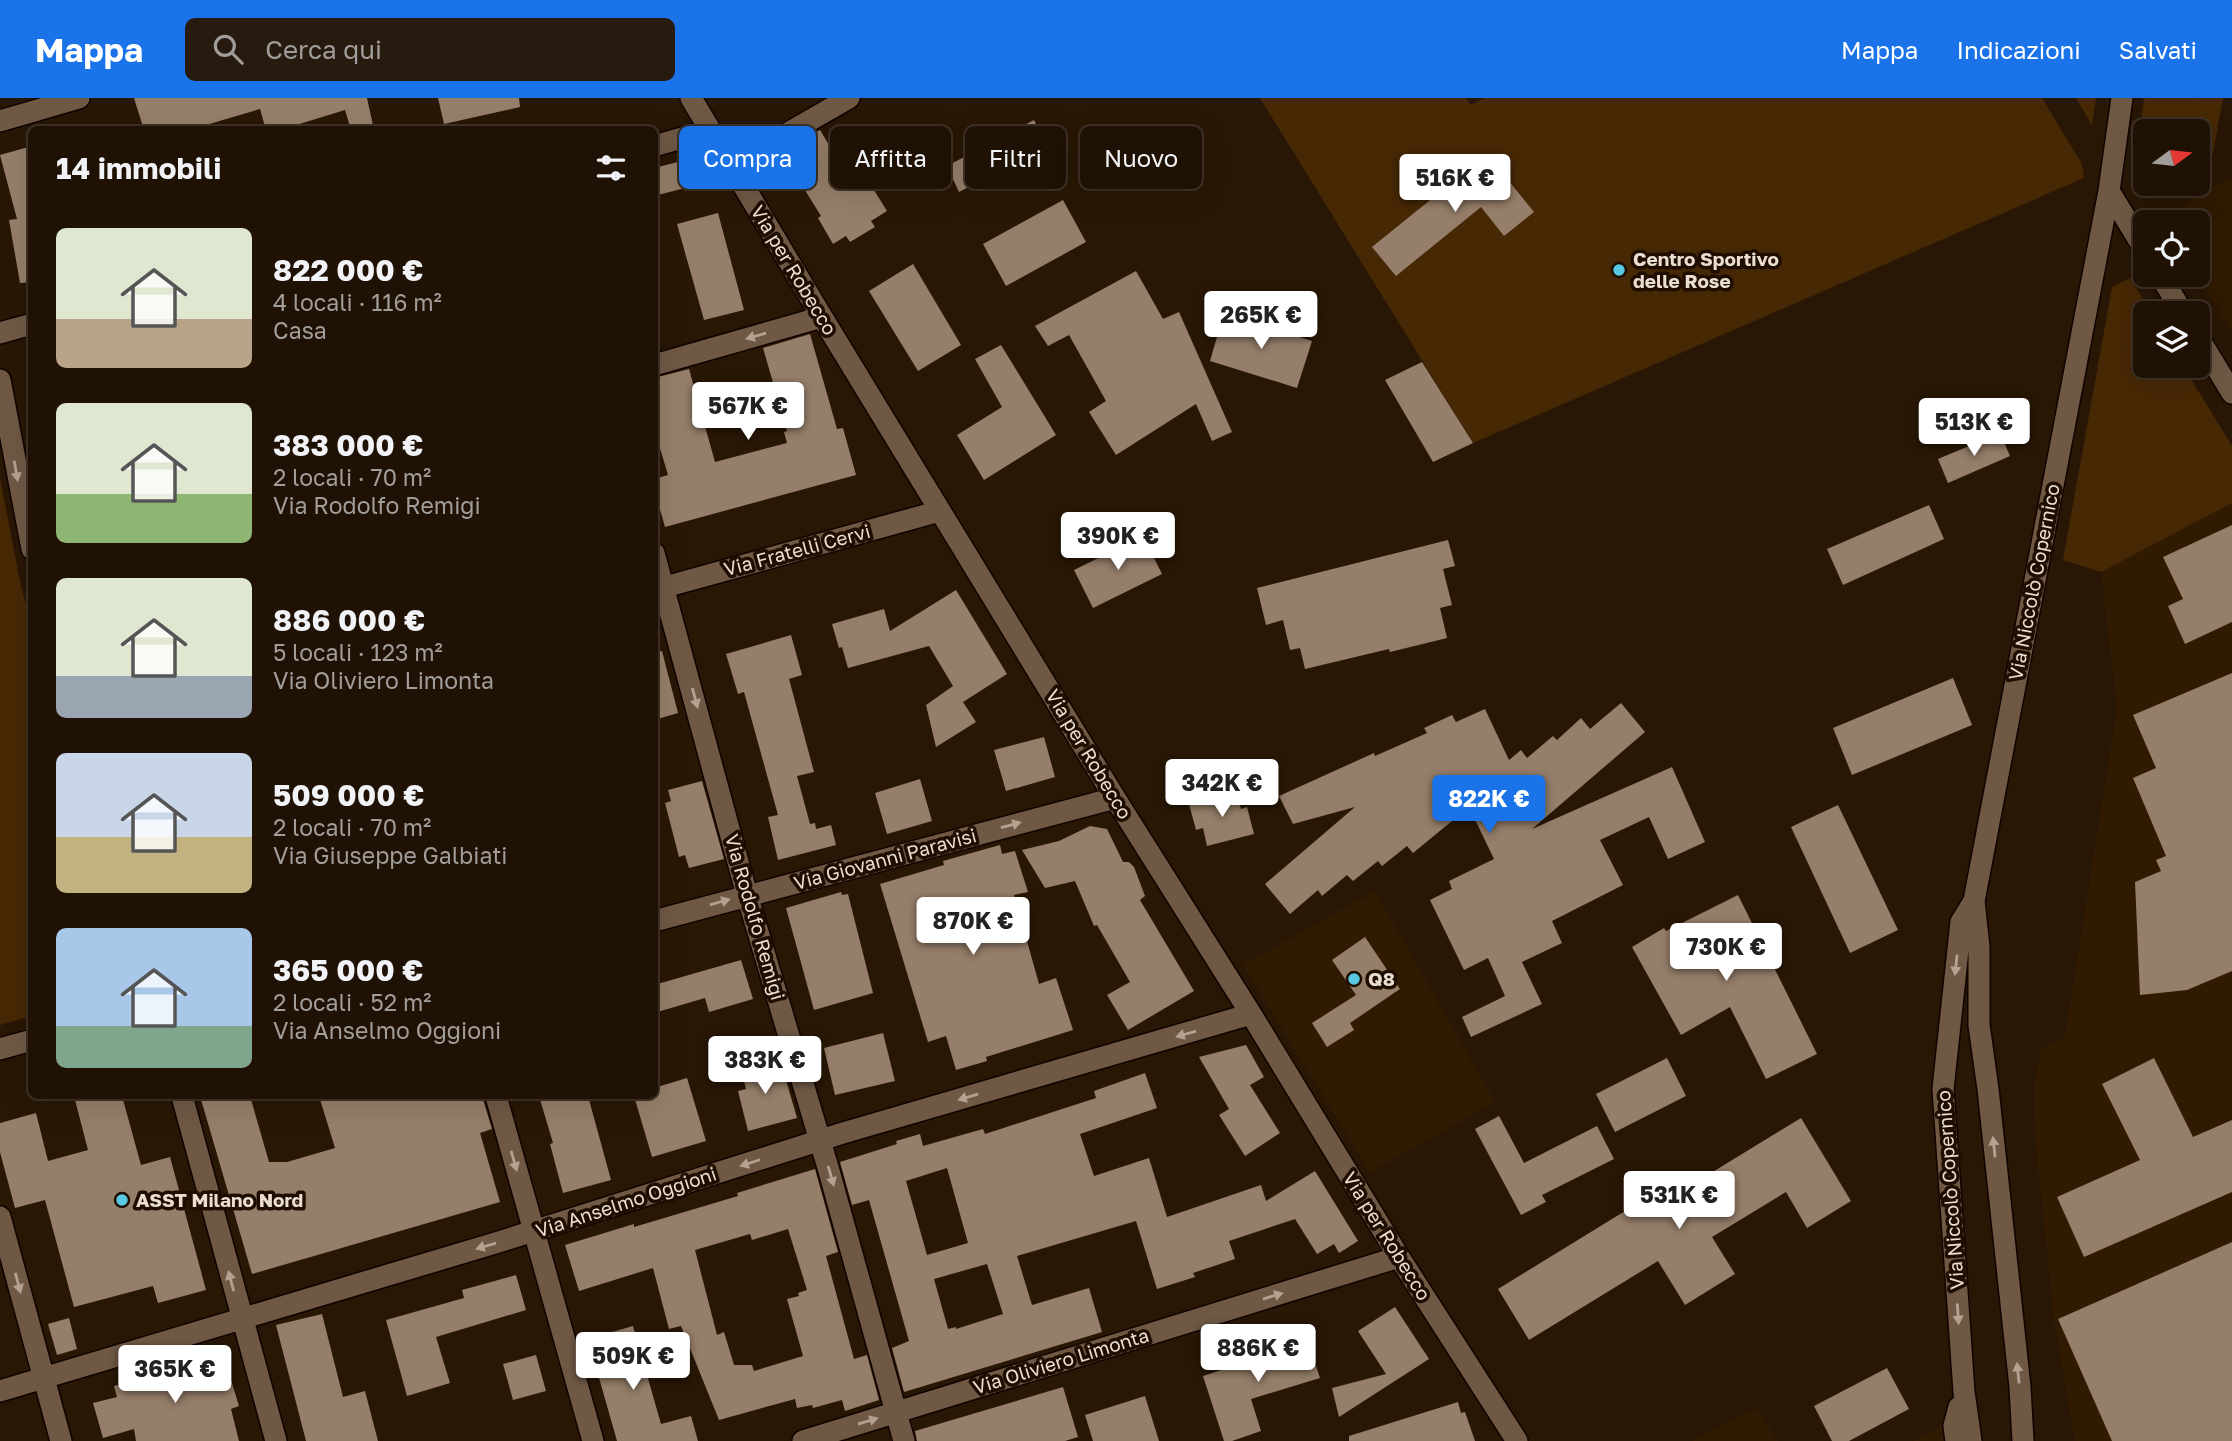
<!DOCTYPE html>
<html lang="it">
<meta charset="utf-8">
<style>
body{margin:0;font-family:"Golos Text",sans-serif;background:#271a0e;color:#f1f3f6;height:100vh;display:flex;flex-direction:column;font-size:26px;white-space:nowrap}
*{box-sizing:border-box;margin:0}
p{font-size:23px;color:#a19d9a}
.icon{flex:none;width:38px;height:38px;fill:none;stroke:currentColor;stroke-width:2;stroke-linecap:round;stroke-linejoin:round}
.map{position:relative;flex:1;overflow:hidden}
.side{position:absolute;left:28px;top:28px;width:630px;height:973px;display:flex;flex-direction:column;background:#1f1104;border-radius:10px;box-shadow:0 7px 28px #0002,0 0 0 2px #3c3126}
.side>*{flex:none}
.hud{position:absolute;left:679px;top:28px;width:665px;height:63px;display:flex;gap:14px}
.needle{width:46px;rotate:75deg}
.buttons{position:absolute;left:2133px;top:21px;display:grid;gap:14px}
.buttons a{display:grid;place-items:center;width:77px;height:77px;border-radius:10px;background:#1f1104;box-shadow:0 7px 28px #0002,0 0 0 2px #3c3126;font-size:35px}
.price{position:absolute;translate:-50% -60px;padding:0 16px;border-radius:7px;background:#fff;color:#222;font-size:23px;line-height:46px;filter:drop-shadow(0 2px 4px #0008)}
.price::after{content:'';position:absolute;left:50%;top:42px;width:21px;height:16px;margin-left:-10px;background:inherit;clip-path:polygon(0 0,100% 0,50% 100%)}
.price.selected{background:#1a73e8;color:#fff}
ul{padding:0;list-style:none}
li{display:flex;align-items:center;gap:21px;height:175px;padding:0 28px}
li span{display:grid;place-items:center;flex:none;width:196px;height:140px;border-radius:10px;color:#555}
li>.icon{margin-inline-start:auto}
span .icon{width:84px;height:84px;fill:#fffc;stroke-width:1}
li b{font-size:30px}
h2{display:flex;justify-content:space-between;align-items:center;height:84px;padding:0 28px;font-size:30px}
.chip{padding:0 24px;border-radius:10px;background:#1f1104;box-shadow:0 7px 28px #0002,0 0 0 2px #3c3126;font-size:24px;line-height:63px}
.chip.selected{background:#1a73e8;color:#fff}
header{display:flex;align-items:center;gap:42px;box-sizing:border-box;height:98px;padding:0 35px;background:#1a73e8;color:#fff}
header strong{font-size:33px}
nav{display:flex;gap:38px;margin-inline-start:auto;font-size:24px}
.search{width:490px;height:63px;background:#271a0e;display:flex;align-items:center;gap:18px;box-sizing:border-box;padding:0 24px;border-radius:10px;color:#a19d9a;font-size:26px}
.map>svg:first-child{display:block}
</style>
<header>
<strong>Mappa</strong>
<div class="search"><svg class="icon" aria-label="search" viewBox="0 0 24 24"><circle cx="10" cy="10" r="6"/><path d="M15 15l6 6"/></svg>Cerca qui</div>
<nav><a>Mappa</a><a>Indicazioni</a><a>Salvati</a></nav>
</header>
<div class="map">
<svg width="2232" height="1343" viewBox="0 0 2232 1343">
<rect width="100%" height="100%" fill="#291705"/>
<path fill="#311a02" d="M 2232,81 L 2232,235 L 2197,177 L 2198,124 L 2168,124 L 2194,98 Z
M 2232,405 L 2232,1343 L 2075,1343 L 2054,1222 L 2035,1038 L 2034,989 L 2041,950 L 2065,939 L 2117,610 L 2101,474 Z
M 1375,793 L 1495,1004 L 1370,1074 L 1243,867 Z
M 1756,1310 L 1778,1343 L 1692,1343 Z
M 1947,1325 L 1949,1343 L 1913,1343 L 1940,1329 Z"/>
<path fill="#472805" d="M 1260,0 L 1466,0 L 1470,7 L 1485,0 L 2042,0 L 2082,66 L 2084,80 L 1473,345 Z
M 2076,0 L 2096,0 L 2092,27 Z
M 2144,0 L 2223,0 L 2210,71 L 2198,78 L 2198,33 L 2146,33 L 2146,86 L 2183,86 L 2169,93 L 2143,97 L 2133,88 Z
M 2130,180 L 2152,215 L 2146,215 L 2146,268 L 2183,268 L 2232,348 L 2232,405 L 2101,474 L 2063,462 L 2112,189 Z
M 0,380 L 21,488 L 32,528 L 31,918 L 0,927 Z"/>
<path fill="#967f6a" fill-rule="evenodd" d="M 134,0 L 367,0 L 374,32 L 351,32 L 345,12 L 280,32 L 266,32 L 260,11 L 189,32 L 144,32 Z
M 438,0 L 519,0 L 520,9 L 444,26 Z
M 1034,22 L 1047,47 L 959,94 L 947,68 Z
M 820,32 L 851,84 L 864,76 L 887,113 L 871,123 L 875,129 L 850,144 L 846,138 L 833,146 L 818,120 L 821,118 L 782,55 Z
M 32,48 L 32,184 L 20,185 L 9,122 L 17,121 L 0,57 Z
M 1487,56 L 1534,114 L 1504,138 L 1481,109 L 1396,178 L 1372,149 Z
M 678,64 L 685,90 L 654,98 L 654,70 Z
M 1063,102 L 1086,144 L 1006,188 L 983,146 Z
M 718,115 L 744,212 L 704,222 L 677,126 Z
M 913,166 L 961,247 L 918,273 L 869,193 Z
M 1136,173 L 1163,221 L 1179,214 L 1232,334 L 1212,343 L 1196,306 L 1116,357 L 1089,314 L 1106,303 L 1069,237 L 1048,248 L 1035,228 Z
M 1224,215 L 1312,243 L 1297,290 L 1210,263 Z
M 810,236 L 837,331 L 843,330 L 856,377 L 665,429 L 654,390 L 654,381 L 668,377 L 654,330 L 654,280 L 689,271 L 715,364 L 787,345 L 784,334 L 787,333 L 763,250 Z
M 1001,247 L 1056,337 L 984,382 L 957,337 L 1002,309 L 975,261 Z
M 1422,264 L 1473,345 L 1433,364 L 1385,282 Z
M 2000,335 L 2010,358 L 1948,385 L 1938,361 Z
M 1929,407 L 1944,441 L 1843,487 L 1827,451 Z
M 2232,427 L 2232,524 L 2185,546 L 2168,508 L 2183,501 L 2163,459 Z
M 1143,438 L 1162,476 L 1093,510 L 1074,472 Z
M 1448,442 L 1455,468 L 1443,471 L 1452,507 L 1440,510 L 1447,540 L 1390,554 L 1389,551 L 1305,571 L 1300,550 L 1290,552 L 1283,522 L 1266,527 L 1257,490 Z
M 956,492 L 1007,576 L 963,604 L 976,624 L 936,649 L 926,607 L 953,588 L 929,548 L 848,570 L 842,549 L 839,550 L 832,526 L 884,511 L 890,533 Z
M 791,537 L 802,577 L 789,581 L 814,674 L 797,678 L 810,726 L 815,725 L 816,731 L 831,727 L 836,747 L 778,762 L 768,719 L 778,717 L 744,594 L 738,596 L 726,556 Z
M 662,553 L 678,615 L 654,622 L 654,554 Z
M 2232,575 L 2232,873 L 2187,892 L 2140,897 L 2135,784 L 2161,773 L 2156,762 L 2166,758 L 2133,680 L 2156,670 L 2133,617 Z
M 1953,580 L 1972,627 L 1852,677 L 1833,630 Z
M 1621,605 L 1645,634 L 1532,731 L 1672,669 L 1705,744 L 1668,761 L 1649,719 L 1600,742 L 1623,787 L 1552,823 L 1562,845 L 1522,864 L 1542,906 L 1471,939 L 1462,919 L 1505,898 L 1488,860 L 1464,872 L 1430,802 L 1452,791 L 1449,783 L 1494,761 L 1469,709 L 1413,755 L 1407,748 L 1382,768 L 1378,763 L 1353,783 L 1347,777 L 1322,798 L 1318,792 L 1290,816 L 1265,786 L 1355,709 L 1293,726 L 1279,698 L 1374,655 L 1375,658 L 1427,635 L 1424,630 L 1452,617 L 1456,624 L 1485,611 L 1509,662 L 1521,652 L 1527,660 L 1553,638 L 1557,642 L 1581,620 L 1590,631 Z
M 1044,639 L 1055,679 L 1006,693 L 994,652 Z
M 920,681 L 932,723 L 887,736 L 875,695 Z
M 702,683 L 724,761 L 689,770 L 685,757 L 679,759 L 665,705 L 671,703 L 668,692 Z
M 1236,694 L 1241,711 L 1247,709 L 1254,736 L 1207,748 L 1203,730 L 1196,732 L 1189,706 Z
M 1838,707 L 1898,832 L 1850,855 L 1791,729 Z
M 1090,728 L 1107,731 L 1123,764 L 1129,764 L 1134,769 L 1145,798 L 1140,802 L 1194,893 L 1128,932 L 1107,897 L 1130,884 L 1097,827 L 1094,828 L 1075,783 L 1045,790 L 1022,752 L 1059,743 Z
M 1000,747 L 1002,756 L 1015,753 L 1028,794 L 1014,797 L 1039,886 L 1056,880 L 1073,932 L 986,959 L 987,963 L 956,972 L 946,938 L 928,944 L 880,786 L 944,767 L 943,763 Z
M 841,794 L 842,797 L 848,796 L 873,895 L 814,912 L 786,810 Z
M 1738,797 L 1817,956 L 1766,981 L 1730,909 L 1681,937 L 1632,849 L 1664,830 L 1666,833 Z
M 1365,839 L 1400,891 L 1350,925 L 1354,932 L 1327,949 L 1312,925 L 1356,897 L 1332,862 Z
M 741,862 L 753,901 L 709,914 L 705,900 L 654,915 L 654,887 Z
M 883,935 L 895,983 L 835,997 L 824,950 Z
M 1246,947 L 1264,979 L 1250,987 L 1280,1035 L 1245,1058 L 1219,1017 L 1229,1011 L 1199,959 Z
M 1667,960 L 1686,998 L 1615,1034 L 1596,996 Z
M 2154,960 L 2193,1039 L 2232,1022 L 2232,1094 L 2084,1159 L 2057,1099 L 2140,1062 L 2102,986 Z
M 776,961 L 782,984 L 786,982 L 797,1020 L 748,1033 L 738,993 L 746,991 L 741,970 Z
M 1145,975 L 1157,1010 L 1080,1036 L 1094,1078 L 1149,1060 L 1167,1119 L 1261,1087 L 1266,1103 L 1315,1073 L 1358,1143 L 1339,1155 L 1334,1146 L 1317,1156 L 1295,1121 L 1229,1143 L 1235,1161 L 1193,1175 L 1195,1179 L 1157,1191 L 1136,1123 L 1017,1158 L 1032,1207 L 1089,1190 L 1102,1234 L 904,1294 L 892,1250 L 909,1243 L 869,1102 L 852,1107 L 840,1064 L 897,1046 L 896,1043 L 920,1036 L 923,1048 L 983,1031 L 985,1036 L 1096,1000 L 1094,993 ZM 947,1070 L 968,1145 L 927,1157 L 906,1083 ZM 987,1166 L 1003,1216 L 956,1231 L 956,1229 L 948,1231 L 934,1181 Z
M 687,980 L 706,1043 L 652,1059 L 634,998 L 654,998 L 654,990 Z
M 74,998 L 122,998 L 141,1067 L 170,1059 L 206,1192 L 158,1205 L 153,1188 L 74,1209 L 45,1102 L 15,1110 L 0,1054 L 0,1025 L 36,1015 L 48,1063 L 88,1052 Z
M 200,998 L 250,998 L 269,1064 L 287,1064 L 335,1050 L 319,998 L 482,998 L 492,1031 L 480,1035 L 500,1104 L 252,1176 Z
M 539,998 L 588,998 L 611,1082 L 563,1095 L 550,1046 L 553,1045 Z
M 1499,1018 L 1524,1065 L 1597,1028 L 1614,1061 L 1542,1097 L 1546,1104 L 1521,1117 L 1475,1031 Z
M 1801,1020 L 1851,1103 L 1807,1130 L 1786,1094 L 1712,1139 L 1735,1176 L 1685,1207 L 1658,1163 L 1529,1242 L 1498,1191 L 1656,1094 L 1662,1105 Z
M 815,1071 L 838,1154 L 826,1158 L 854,1261 L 867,1257 L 879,1302 L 845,1313 L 842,1302 L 813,1310 L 812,1307 L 797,1310 L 795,1301 L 719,1322 L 681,1228 L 669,1231 L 653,1170 L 579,1193 L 565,1147 L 634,1126 L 634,1129 L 738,1098 L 737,1095 ZM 788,1131 L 807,1192 L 798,1195 L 799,1198 L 787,1201 L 803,1258 L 754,1273 L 752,1267 L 734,1267 L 724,1234 L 717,1237 L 695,1152 L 750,1136 L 752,1142 Z
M 2232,1144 L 2232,1343 L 2112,1343 L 2058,1221 Z
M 516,1177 L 526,1212 L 436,1239 L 450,1285 L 407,1298 L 386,1222 L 464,1200 L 462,1192 Z
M 1395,1209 L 1429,1261 L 1339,1319 L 1332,1290 L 1386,1276 L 1358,1233 Z
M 322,1216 L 343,1299 L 365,1293 L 378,1343 L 306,1343 L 276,1227 Z
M 69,1220 L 77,1251 L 57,1257 L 48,1226 Z
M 633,1228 L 661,1326 L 691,1318 L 698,1343 L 617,1343 L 588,1241 Z
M 1305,1236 L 1320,1280 L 1251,1301 L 1261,1333 L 1232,1343 L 1224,1343 L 1203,1278 L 1264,1258 L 1261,1250 Z
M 222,1253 L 239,1308 L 231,1311 L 239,1343 L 136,1343 L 134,1331 L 103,1340 L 93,1305 L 117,1299 L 114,1288 L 158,1277 L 157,1274 Z
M 536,1257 L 546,1293 L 513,1302 L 503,1266 Z
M 1887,1270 L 1909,1311 L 1849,1343 L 1832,1343 L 1814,1308 Z
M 1063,1289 L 1078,1339 L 1065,1343 L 917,1343 L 915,1333 Z
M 1145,1298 L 1159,1343 L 1093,1343 L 1085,1317 Z
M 1458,1304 L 1461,1315 L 1465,1314 L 1475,1343 L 1349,1343 L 1349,1338 Z"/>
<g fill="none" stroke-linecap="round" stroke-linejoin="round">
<defs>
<path id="minor" d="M 691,0 L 822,219 L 1115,700 L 1251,916 L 1399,1159 L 1517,1343
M 0,23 L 79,0
M 654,48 L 710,32
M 732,67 L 849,0
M 2109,93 L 2146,154
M 2160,177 L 2183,215
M 0,235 L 32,226
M 2198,239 L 2232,295
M 654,267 L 822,219
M 0,282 L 32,451
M 654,455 L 747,797 L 829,1073 L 904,1343
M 654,492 L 940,413
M 654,823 L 1115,700
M 0,951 L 32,942
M 182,998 L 276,1343
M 496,998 L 593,1343
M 0,1119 L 61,1343
M 0,1293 L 502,1143 L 843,1035 L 1251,916
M 803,1343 L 1399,1159
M 1956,1343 L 1954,1328 L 1959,1309
M 1971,1343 L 1964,1294 L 1943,991 L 1961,824 L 1974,803
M 2023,1343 L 2020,1289 L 1988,991 L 1979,927 L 1979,849 L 1974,803 L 2109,93 L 2122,0"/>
</defs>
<use href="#minor" stroke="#110300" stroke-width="24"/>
<use href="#minor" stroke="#6f5945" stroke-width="21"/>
</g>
<defs><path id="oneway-solid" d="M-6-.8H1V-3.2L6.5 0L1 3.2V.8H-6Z" transform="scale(1.75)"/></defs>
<g fill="#b3a292">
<use href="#oneway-solid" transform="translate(756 238) rotate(164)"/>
<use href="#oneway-solid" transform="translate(16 373) rotate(80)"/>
<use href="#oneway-solid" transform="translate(695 600) rotate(75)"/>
<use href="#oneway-solid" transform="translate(1011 727) rotate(-15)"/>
<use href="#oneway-solid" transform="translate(720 804) rotate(-16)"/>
<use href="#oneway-solid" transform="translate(1956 867) rotate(96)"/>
<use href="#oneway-solid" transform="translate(1186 936) rotate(164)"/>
<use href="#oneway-solid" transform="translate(968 999) rotate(164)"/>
<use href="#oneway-solid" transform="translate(1994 1049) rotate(-96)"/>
<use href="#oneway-solid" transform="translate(514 1063) rotate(74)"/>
<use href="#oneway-solid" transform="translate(750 1065) rotate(162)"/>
<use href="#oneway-solid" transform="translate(831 1078) rotate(74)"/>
<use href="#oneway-solid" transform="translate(486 1148) rotate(164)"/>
<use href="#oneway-solid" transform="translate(231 1183) rotate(-105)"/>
<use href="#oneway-solid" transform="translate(18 1185) rotate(75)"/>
<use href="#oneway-solid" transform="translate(1273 1198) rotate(-17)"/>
<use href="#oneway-solid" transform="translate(1958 1216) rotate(86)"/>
<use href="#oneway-solid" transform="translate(2018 1275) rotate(-96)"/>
<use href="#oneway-solid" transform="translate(868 1323) rotate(-17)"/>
</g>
<g fill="#57c9e2" stroke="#1f0e00" stroke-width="2.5">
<circle cx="1619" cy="172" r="7"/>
<circle cx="1354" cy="881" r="7"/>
<circle cx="122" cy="1102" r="7"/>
</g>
<g text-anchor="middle" stroke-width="7" stroke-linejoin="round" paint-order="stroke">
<g font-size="19" font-weight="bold" fill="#eaddd1" stroke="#1f0e00" text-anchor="start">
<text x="1633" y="168">Centro Sportivo<tspan x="1633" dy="22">delle Rose</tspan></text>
<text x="1368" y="888">Q8</text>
<text x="136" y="1109">ASST Milano Nord</text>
</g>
<g font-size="19" fill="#eaddd1" stroke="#1f0e00">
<text transform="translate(794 172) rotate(59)" y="7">Via per Robecco</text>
<text transform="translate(797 452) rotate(-15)" y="7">Via Fratelli Cervi</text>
<text transform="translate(2034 484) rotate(-79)" y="7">Via Niccolò Copernico</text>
<text transform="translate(1089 656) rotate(59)" y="7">Via per Robecco</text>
<text transform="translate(885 761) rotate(-15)" y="7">Via Giovanni Paravisi</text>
<text transform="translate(755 819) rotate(74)" y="7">Via Rodolfo Remigi</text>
<text transform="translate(1950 1092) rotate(-94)" y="7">Via Niccolò Copernico</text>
<text transform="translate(626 1104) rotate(-18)" y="7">Via Anselmo Oggioni</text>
<text transform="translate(1387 1138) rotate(58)" y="7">Via per Robecco</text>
<text transform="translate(1061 1263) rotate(-17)" y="7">Via Oliviero Limonta</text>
</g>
</g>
</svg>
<div class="buttons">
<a><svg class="needle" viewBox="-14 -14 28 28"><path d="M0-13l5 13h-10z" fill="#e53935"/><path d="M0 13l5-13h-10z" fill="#a19d9a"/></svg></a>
<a><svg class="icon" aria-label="locate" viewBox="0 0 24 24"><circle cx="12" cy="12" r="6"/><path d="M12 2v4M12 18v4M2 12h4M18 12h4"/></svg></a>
<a><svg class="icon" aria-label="layers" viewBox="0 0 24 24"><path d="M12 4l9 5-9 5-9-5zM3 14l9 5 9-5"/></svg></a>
</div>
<b class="price" style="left:1455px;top:116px">516K €</b>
<b class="price" style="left:1261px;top:253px">265K €</b>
<b class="price" style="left:748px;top:344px">567K €</b>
<b class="price" style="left:1974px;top:360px">513K €</b>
<b class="price" style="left:1118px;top:474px">390K €</b>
<b class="price" style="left:1222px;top:721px">342K €</b>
<b class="price selected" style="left:1489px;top:737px">822K €</b>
<b class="price" style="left:973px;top:859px">870K €</b>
<b class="price" style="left:1726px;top:885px">730K €</b>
<b class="price" style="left:765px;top:998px">383K €</b>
<b class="price" style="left:1679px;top:1133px">531K €</b>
<b class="price" style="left:1258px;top:1286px">886K €</b>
<b class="price" style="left:633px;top:1294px">509K €</b>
<b class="price" style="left:175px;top:1307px">365K €</b>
<div class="hud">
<a class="chip selected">Compra</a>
<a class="chip">Affitta</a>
<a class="chip">Filtri</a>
<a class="chip">Nuovo</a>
</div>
<section class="side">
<h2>14 immobili<svg class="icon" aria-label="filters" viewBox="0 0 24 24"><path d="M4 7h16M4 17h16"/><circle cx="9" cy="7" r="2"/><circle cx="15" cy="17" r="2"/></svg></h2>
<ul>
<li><span style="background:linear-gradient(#dfe7d0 65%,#b9a48a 0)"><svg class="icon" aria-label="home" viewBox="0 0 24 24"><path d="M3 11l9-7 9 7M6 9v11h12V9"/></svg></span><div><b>822 000 €</b><p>4 locali · 116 m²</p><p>Casa</p></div></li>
<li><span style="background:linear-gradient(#dfe7d0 65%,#8fb573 0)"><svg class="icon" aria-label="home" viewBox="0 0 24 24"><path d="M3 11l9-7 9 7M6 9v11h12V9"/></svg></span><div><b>383 000 €</b><p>2 locali · 70 m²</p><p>Via Rodolfo Remigi</p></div></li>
<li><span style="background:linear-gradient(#dfe7d0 70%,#9aa5b1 0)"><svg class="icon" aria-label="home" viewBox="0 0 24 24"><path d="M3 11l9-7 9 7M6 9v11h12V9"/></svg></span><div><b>886 000 €</b><p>5 locali · 123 m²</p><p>Via Oliviero Limonta</p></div></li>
<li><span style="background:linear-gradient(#c9d6e8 60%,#c2b280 0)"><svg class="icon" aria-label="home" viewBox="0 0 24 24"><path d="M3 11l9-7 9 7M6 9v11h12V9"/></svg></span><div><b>509 000 €</b><p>2 locali · 70 m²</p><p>Via Giuseppe Galbiati</p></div></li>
<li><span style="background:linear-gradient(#a9c7e8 70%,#7fa58c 0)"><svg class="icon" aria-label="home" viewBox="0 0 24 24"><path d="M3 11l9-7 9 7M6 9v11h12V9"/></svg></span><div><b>365 000 €</b><p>2 locali · 52 m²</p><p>Via Anselmo Oggioni</p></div></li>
</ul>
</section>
</div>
